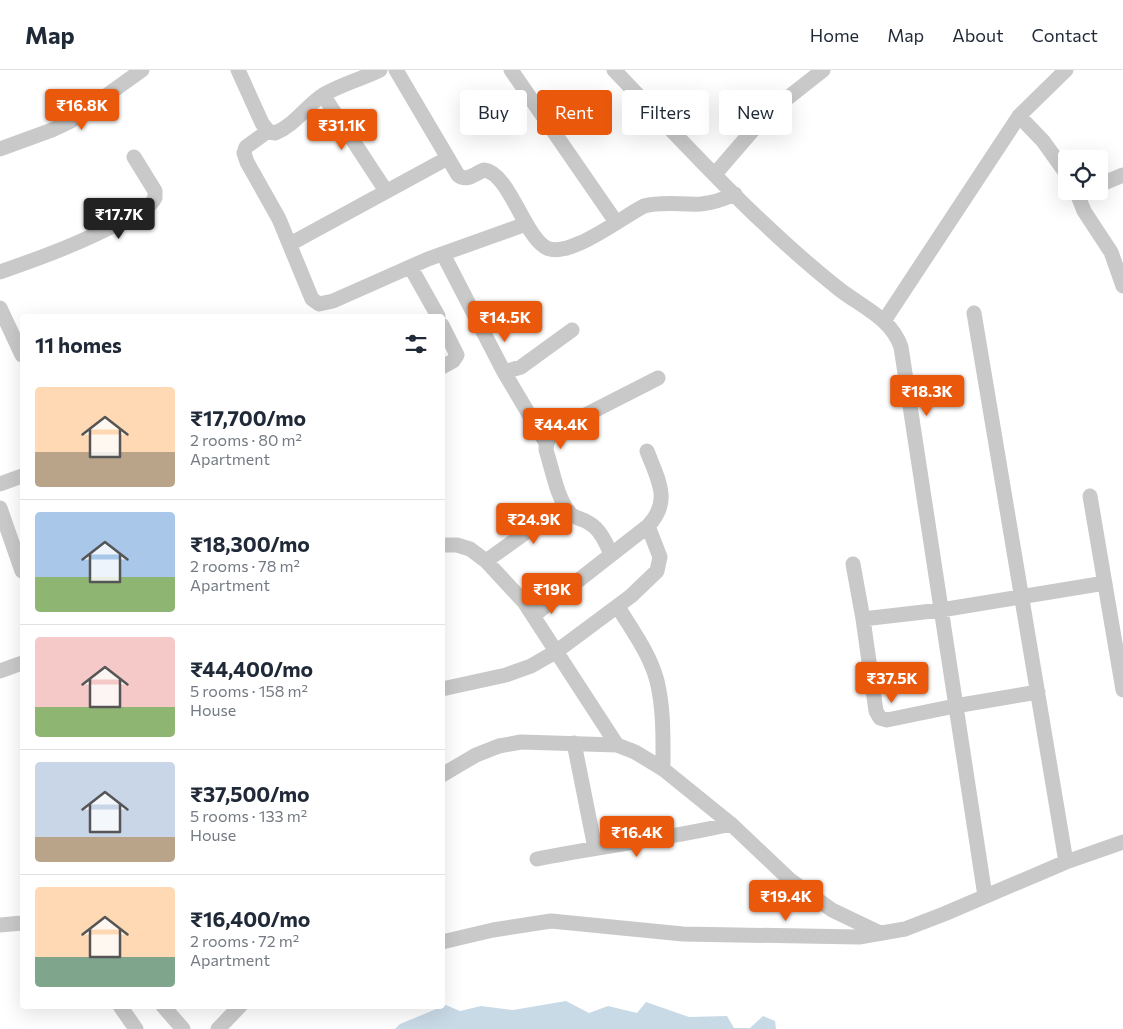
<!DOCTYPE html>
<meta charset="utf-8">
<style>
body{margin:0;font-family:Commissioner,sans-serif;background:#f2f2f3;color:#1f2937;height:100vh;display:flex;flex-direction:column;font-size:19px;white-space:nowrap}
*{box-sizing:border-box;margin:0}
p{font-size:16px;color:#747a83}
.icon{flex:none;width:28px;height:28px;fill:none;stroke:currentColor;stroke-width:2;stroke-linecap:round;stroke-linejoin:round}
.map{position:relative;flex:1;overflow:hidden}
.drawer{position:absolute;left:20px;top:244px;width:425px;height:695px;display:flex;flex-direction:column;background:#fff;border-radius:5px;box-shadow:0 5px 20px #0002}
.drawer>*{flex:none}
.banner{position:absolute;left:460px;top:20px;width:475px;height:45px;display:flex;gap:10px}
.tools{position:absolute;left:1058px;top:80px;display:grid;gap:10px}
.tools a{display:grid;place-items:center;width:50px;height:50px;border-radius:5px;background:#fff;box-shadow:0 5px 20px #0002;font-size:25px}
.price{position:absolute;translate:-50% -42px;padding:0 11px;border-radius:5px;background:#ea580c;color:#fff;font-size:16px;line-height:32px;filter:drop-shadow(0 1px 2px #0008)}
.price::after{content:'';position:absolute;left:50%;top:30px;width:15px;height:11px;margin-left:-8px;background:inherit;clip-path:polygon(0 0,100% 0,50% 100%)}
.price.on{background:#222;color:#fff}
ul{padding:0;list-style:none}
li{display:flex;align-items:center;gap:15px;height:125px;padding:0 15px}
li+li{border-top:1px solid #e0e1e3}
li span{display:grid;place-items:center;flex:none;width:140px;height:100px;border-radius:5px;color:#555}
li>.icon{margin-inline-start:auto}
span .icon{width:60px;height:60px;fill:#fffc;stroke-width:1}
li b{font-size:21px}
h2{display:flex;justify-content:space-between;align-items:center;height:60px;padding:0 15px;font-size:21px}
.pill{padding:0 18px;border-radius:5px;background:#fff;box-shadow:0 5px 20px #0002;font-size:18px;line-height:45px}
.pill.on{background:#ea580c;color:#fff}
header{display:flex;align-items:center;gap:30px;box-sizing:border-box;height:70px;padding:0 25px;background:#fff;border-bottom:1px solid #e0e1e3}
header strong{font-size:24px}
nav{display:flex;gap:28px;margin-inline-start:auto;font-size:18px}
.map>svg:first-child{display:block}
</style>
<header>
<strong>Map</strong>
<nav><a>Home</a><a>Map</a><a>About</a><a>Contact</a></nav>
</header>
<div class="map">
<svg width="1123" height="959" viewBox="0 0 1123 959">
<rect width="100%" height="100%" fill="#fff"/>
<path fill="#c9dae7" d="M 566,931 L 589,943 L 608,936 L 637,943 L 646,932 L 689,947 L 727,946 L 734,958 L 750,958 L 763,946 L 775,951 L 776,959 L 395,959 L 400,954 L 446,935 L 460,941 L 481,936 L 513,940 Z"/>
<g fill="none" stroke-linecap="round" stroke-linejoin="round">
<path stroke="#c9c9c9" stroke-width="15" d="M 238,0 L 262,53 L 268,61 L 275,63 C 295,55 306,36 323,25 C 341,14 362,9 380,0
M 396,0 L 458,105 C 467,112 474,104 484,100 C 509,103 523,163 545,177 C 567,191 622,147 644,136 C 663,131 682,135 701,134 C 713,133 724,129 735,124
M 511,0 L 616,152
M 614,0 C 686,75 757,154 839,219 C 862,237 891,248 901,277 L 985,826
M 323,25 L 386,121
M 1019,46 L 1043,71 L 1066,103
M 268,61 L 246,77 L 244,83 L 247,92 L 279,149 L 312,229 L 319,234 L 333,231 L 428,189 L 526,154
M 0,79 L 52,60 L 71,51 L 142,0
M 715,104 L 766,45 L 823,0
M 1099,115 L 1123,105
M 1076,121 L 1084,141 L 1111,182 L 1123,216
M 290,174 L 446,89
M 443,184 L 504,302 L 546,373
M 411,198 L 438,246
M 0,202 C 43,187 84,172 124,150 C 135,144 149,139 155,128 L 155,121 L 134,87
M 0,238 L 22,285
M 974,243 L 1066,792
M 884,251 L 1019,46 L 1066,0
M 442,255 L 457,285 L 453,291 L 442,297
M 504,302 L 521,297 L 572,260
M 0,414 L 22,406
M 1090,426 L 1123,620
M 0,438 L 22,501
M 442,475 L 457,475 L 470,479 L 486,491 L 524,532 L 617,675
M 611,484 C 606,473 600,459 589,453 C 582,448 574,449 569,442 C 557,428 552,398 546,380 C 546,368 552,364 562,357 L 658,308
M 486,491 L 564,435
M 853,494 L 863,549 L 876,641 L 880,648 L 887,650 L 955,636 L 1038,622
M 618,537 C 632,560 650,584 657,611 C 664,640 663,670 663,699
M 534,545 L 648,456 C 672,431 658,410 647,381
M 863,549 L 941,540 L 1105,513
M 0,601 L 22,593
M 442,619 L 506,605 L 531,596 L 557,581 L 631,526 L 657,501 L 660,487 L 648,456
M 574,673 L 595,778
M 442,705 L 476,685 L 499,676 L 521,672 L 617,675 L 635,682 L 663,699 L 731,754 L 789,809 L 832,840 L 880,863
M 537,789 C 601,776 667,769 731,754
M 0,855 L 22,853
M 442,872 L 493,860 L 551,851 L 683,864 L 859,867 L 905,859 L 944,844 L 1066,792 L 1123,772
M 120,936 L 136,959
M 163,936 L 183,959
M 218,959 L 240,936"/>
</g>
</svg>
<div class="tools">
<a><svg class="icon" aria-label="locate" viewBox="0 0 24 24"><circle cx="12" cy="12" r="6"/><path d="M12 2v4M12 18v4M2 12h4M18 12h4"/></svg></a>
</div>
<b class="price" style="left:82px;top:61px">₹16.8K</b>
<b class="price" style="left:342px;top:81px">₹31.1K</b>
<b class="price on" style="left:119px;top:170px">₹17.7K</b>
<b class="price" style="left:505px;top:273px">₹14.5K</b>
<b class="price" style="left:927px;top:347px">₹18.3K</b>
<b class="price" style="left:561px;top:380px">₹44.4K</b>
<b class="price" style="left:534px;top:475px">₹24.9K</b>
<b class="price" style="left:552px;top:545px">₹19K</b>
<b class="price" style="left:892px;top:634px">₹37.5K</b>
<b class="price" style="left:637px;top:788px">₹16.4K</b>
<b class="price" style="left:786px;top:852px">₹19.4K</b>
<div class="banner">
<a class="pill">Buy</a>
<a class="pill on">Rent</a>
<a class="pill">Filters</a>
<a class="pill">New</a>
</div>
<section class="drawer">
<h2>11 homes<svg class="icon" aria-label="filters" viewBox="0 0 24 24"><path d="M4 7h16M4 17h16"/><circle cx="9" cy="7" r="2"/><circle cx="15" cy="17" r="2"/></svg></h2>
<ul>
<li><span style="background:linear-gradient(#ffd9b3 65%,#b9a48a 0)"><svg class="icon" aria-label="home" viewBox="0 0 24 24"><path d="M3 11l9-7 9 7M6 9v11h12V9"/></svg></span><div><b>₹17,700/mo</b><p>2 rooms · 80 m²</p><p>Apartment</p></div></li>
<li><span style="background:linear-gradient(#a9c7e8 65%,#8fb573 0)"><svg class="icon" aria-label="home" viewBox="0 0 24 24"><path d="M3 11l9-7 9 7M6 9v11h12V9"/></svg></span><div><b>₹18,300/mo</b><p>2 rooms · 78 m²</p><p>Apartment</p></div></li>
<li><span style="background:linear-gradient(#f6c9c9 70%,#8fb573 0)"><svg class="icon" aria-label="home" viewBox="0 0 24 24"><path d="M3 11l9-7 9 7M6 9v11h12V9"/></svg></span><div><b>₹44,400/mo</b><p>5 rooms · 158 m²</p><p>House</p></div></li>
<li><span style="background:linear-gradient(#c9d6e8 75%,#b9a48a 0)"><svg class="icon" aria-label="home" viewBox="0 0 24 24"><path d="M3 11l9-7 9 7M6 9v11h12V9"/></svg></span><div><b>₹37,500/mo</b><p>5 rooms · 133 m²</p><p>House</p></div></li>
<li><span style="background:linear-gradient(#ffd9b3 70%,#7fa58c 0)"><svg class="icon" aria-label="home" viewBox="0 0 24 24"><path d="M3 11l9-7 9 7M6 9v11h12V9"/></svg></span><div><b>₹16,400/mo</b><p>2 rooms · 72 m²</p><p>Apartment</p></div></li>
</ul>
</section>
</div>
